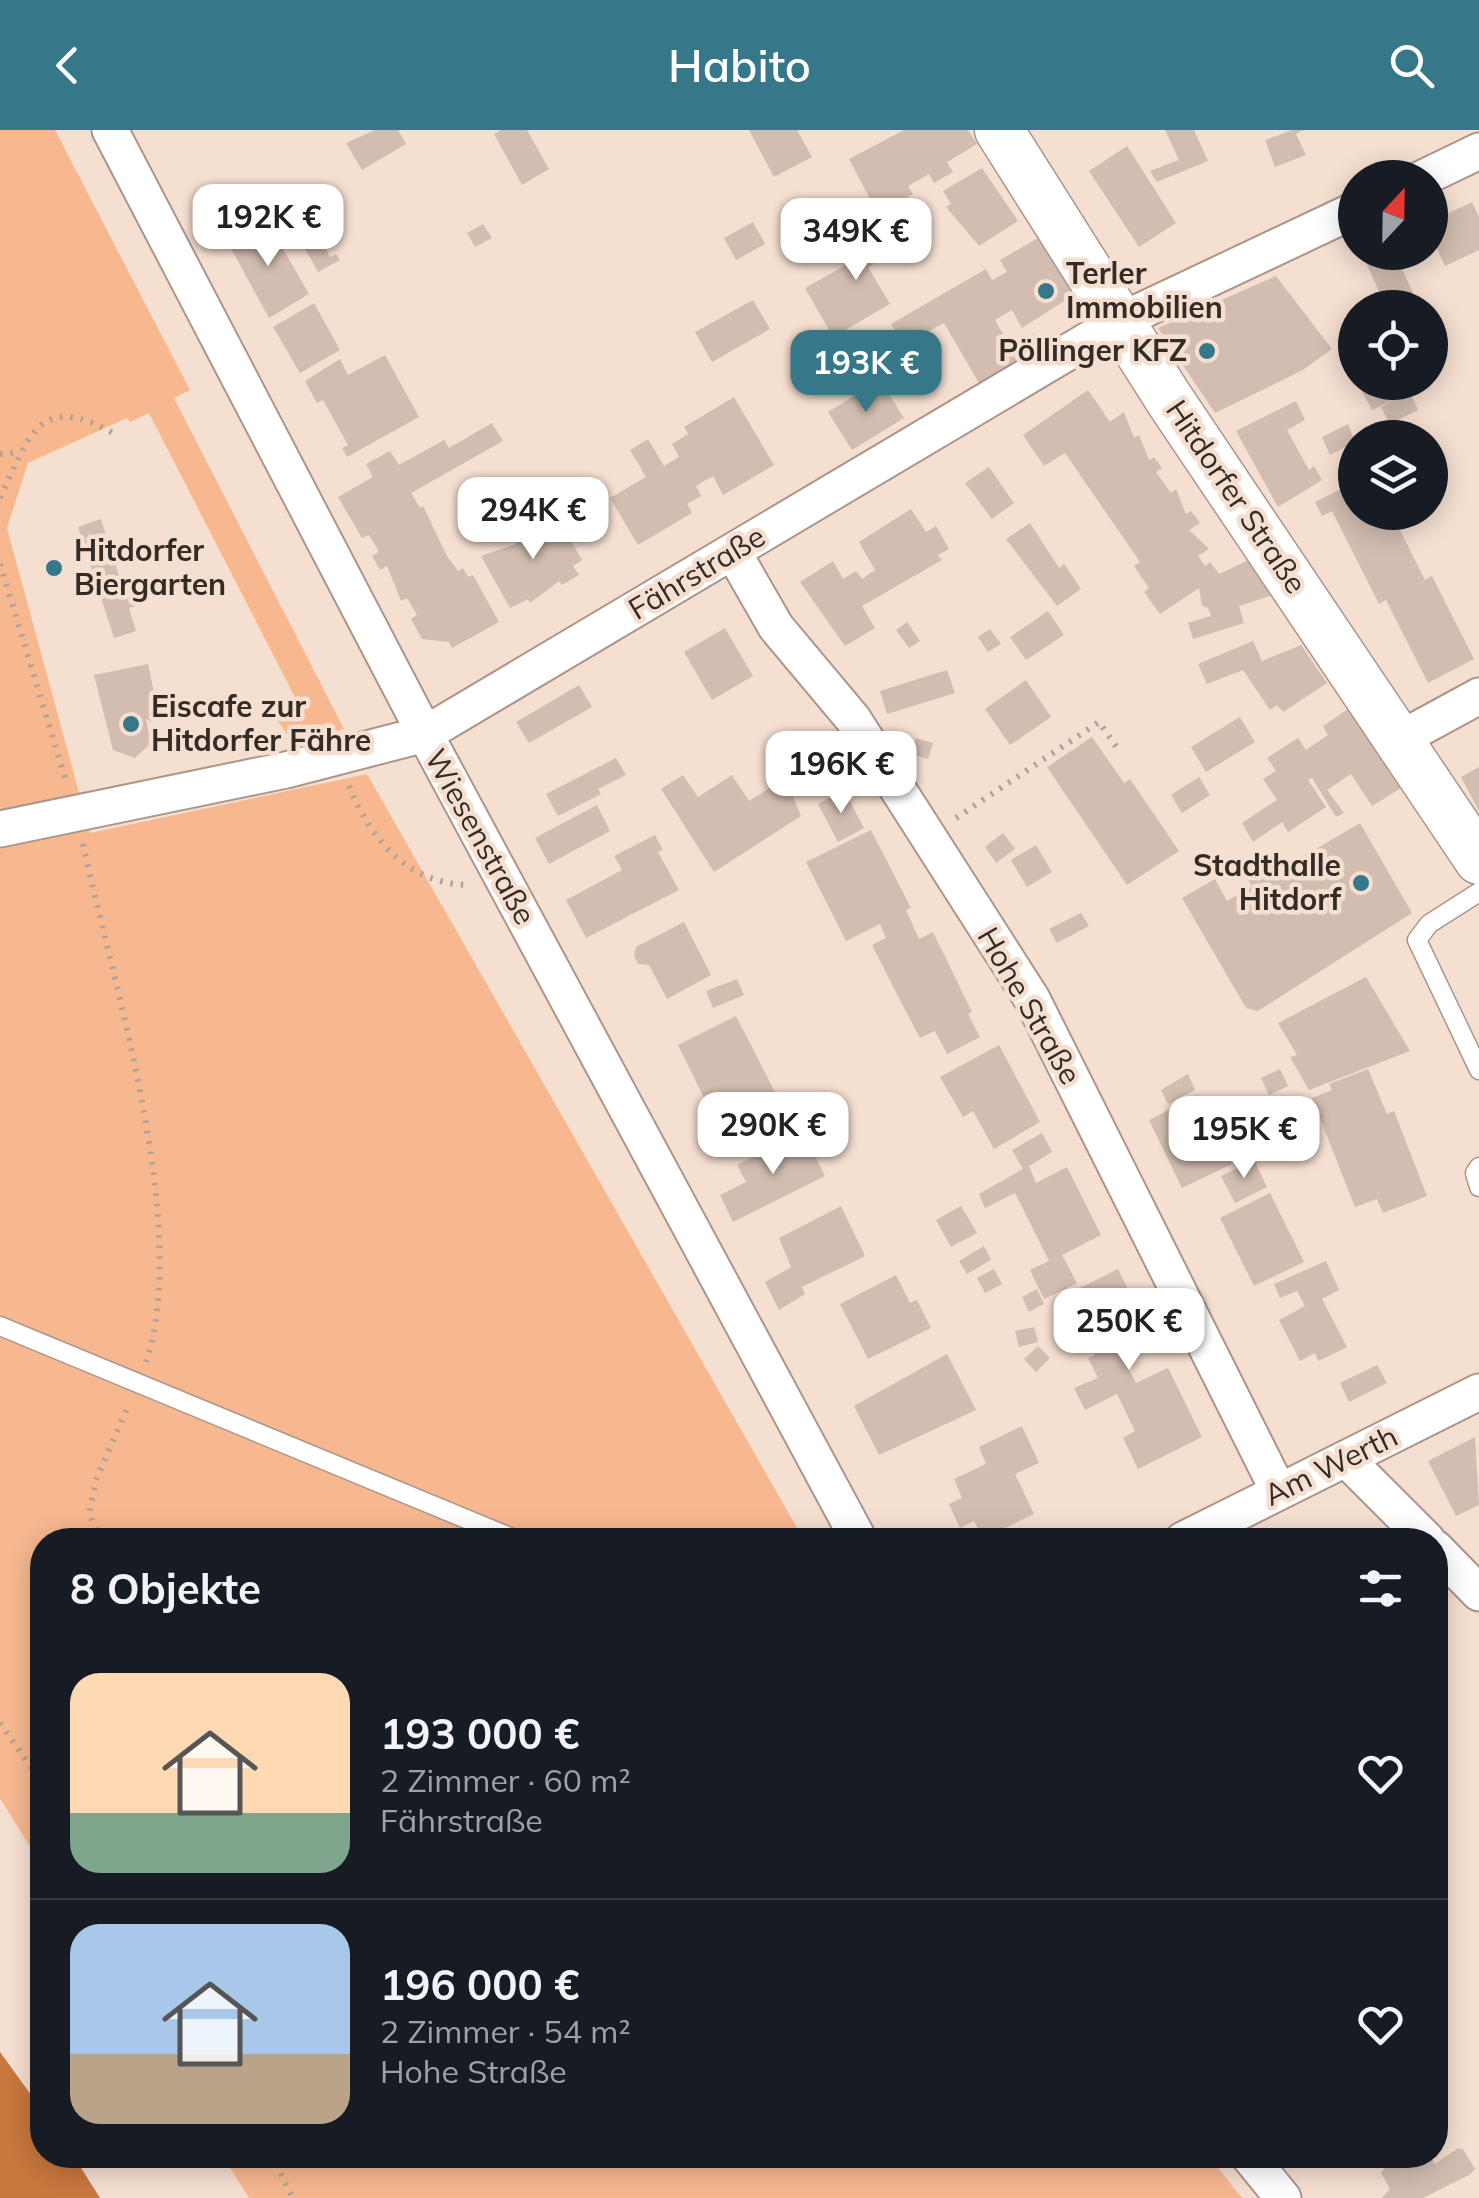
<!DOCTYPE html>
<html lang="de">
<meta charset="utf-8">
<style>
body{margin:0;font-family:Mulish,sans-serif;background:#20242c;color:#f1f3f6;height:100vh;display:flex;flex-direction:column;font-size:38px;white-space:nowrap}
*{box-sizing:border-box;margin:0}
p{font-size:32px;color:#9ea1a6}
.icon{flex:none;width:55px;height:55px;fill:none;stroke:currentColor;stroke-width:2;stroke-linecap:round;stroke-linejoin:round}
.map{position:relative;flex:1;overflow:hidden}
.panel{position:absolute;left:30px;top:1398px;width:1418px;height:640px;display:flex;flex-direction:column;background:#171b24;border-radius:40px;box-shadow:0 5px 25px #0003}
.panel>*{flex:none}
.needle{width:65px;rotate:22deg}
.controls{position:absolute;left:1338px;top:30px;display:grid;gap:20px}
.controls a{display:grid;place-items:center;width:110px;height:110px;border-radius:50%;background:#171b24;box-shadow:0 5px 25px #0003;font-size:50px}
.price{position:absolute;translate:-50% -85px;padding:0 22px;border-radius:20px;background:#fff;color:#222;font-size:32px;line-height:65px;filter:drop-shadow(0 2px 5px #0008)}
.price::after{content:'';position:absolute;left:50%;top:60px;width:30px;height:22px;margin-left:-15px;background:inherit;clip-path:polygon(0 0,100% 0,50% 100%)}
.price.current{background:#36788a;color:#fff}
ul{padding:0;list-style:none}
li{display:flex;align-items:center;gap:30px;height:250px;padding:0 40px}
li+li{border-top:2px solid #363941}
li span{display:grid;place-items:center;flex:none;width:280px;height:200px;border-radius:30px;color:#555}
li>.icon{margin-inline-start:auto}
span .icon{width:120px;height:120px;fill:#fffc;stroke-width:1}
li b{font-size:42px}
h2{display:flex;justify-content:space-between;align-items:center;height:120px;padding:0 40px;font-size:42px}
header{display:flex;justify-content:space-between;align-items:center;height:130px;padding:0 40px;background:#36788a;color:#fff;font-size:45px;font-weight:600}
.map>svg:first-child{display:block}
</style>
<header><svg class="icon" aria-label="back" viewBox="0 0 24 24"><path d="M15 5l-7 7 7 7"/></svg>Habito<svg class="icon" aria-label="search" viewBox="0 0 24 24"><circle cx="10" cy="10" r="6"/><path d="M15 15l6 6"/></svg></header>
<div class="map">
<svg width="1479" height="2068" viewBox="0 0 1479 2068">
<rect width="100%" height="100%" fill="#f5dfd1"/>
<path fill="#f7b88f" d="M 0,0 L 55,0 L 190,260 L 174,268 L 344,599 L 293,613 L 278,591 L 301,579 L 149,283 L 130,292 L 127,288 L 28,333 L 7,398 L 90,703 L 367,644 L 804,1410 L 42,1410 L 42,1736 L 0,1668 Z
M 222,2025 L 1208,2025 L 1242,2068 L 249,2068 Z"/>
<path fill="#c8773e" d="M 0,1922 L 42,1980 L 42,2025 L 73,2025 L 100,2068 L 0,2068 Z"/>
<path fill="#d2bdb0" d="M 375,0 L 398,0 L 406,14 L 362,40 L 346,13 Z
M 501,0 L 527,0 L 549,39 L 522,55 L 494,4 Z
M 749,0 L 797,0 L 812,27 L 774,47 Z
M 904,0 L 968,0 L 977,14 L 947,32 L 953,42 L 934,53 L 929,44 L 908,56 L 913,64 L 878,84 L 849,29 Z
M 1165,0 L 1194,0 L 1208,31 L 1157,52 L 1150,41 L 1179,30 Z
M 1292,0 L 1304,0 L 1296,4 L 1306,25 L 1275,37 L 1265,10 Z
M 1127,16 L 1176,93 L 1139,117 L 1089,41 Z
M 982,38 L 1018,91 L 979,116 L 946,77 L 951,74 L 943,61 Z
M 1472,72 L 1479,87 L 1479,120 L 1445,136 L 1430,104 L 1430,92 Z
M 893,90 L 907,114 L 868,137 L 890,174 L 833,207 L 805,158 L 862,126 L 854,112 Z
M 267,91 L 309,164 L 269,188 L 228,113 Z
M 753,92 L 765,114 L 736,130 L 724,108 Z
M 483,94 L 492,108 L 475,117 L 467,103 Z
M 323,99 L 326,107 L 321,110 L 330,127 L 336,124 L 340,130 L 318,142 L 301,112 Z
M 1038,108 L 1075,164 L 1022,198 L 1012,180 L 995,190 L 1011,218 L 1035,203 L 1043,216 L 980,255 L 944,193 L 903,215 L 891,194 L 986,139 L 992,150 L 1007,142 L 1000,130 Z
M 1361,122 L 1394,122 L 1414,165 L 1387,178 Z
M 1276,146 L 1332,219 L 1303,240 L 1215,283 L 1158,198 Z
M 753,170 L 770,199 L 712,232 L 695,202 Z
M 314,173 L 340,220 L 300,243 L 273,197 Z
M 385,225 L 419,287 L 347,327 L 342,318 L 348,315 L 323,270 L 317,273 L 305,251 L 340,229 L 348,245 Z
M 880,250 L 904,288 L 852,320 L 828,282 Z
M 1357,252 L 1406,252 L 1418,280 L 1390,294 L 1381,277 L 1397,268 L 1372,280 Z
M 1088,260 L 1110,292 L 1124,282 L 1134,308 L 1139,305 L 1149,330 L 1154,327 L 1162,338 L 1156,342 L 1171,363 L 1176,359 L 1186,384 L 1191,381 L 1200,393 L 1189,400 L 1209,419 L 1198,426 L 1205,436 L 1210,432 L 1219,444 L 1251,429 L 1273,465 L 1239,476 L 1244,493 L 1193,509 L 1188,493 L 1211,486 L 1208,478 L 1202,476 L 1199,458 L 1160,484 L 1144,462 L 1149,458 L 1134,436 L 1140,432 L 1065,323 L 1044,336 L 1023,305 Z
M 734,267 L 774,335 L 723,365 L 713,346 L 696,356 L 701,366 L 687,374 L 692,383 L 638,415 L 610,368 L 646,347 L 630,320 L 648,309 L 664,336 L 679,327 L 672,314 L 688,304 L 684,297 Z
M 1296,271 L 1305,290 L 1287,300 L 1309,340 L 1314,336 L 1322,350 L 1278,377 L 1236,301 Z
M 492,293 L 503,311 L 411,363 L 420,378 L 423,376 L 447,426 L 458,441 L 463,438 L 468,447 L 473,445 L 499,492 L 452,518 L 449,512 L 422,509 L 411,489 L 417,485 L 407,468 L 401,471 L 387,436 L 380,440 L 372,426 L 379,422 L 369,405 L 362,408 L 338,367 L 373,347 L 366,334 L 390,321 L 399,335 L 444,310 L 449,318 Z
M 1348,294 L 1355,312 L 1330,325 L 1322,307 Z
M 989,337 L 1014,373 L 992,389 L 965,353 Z
M 1355,352 L 1355,382 L 1391,382 L 1425,450 L 1432,446 L 1474,529 L 1428,553 L 1386,470 L 1379,474 L 1332,381 L 1322,386 L 1315,372 Z
M 911,379 L 926,402 L 936,396 L 949,419 L 938,425 L 942,430 L 862,476 L 875,498 L 845,516 L 800,452 L 833,431 L 843,449 L 856,441 L 862,449 L 875,440 L 859,412 Z
M 545,385 L 555,404 L 564,399 L 582,430 L 573,436 L 579,445 L 562,455 L 559,451 L 530,473 L 528,469 L 510,478 L 481,426 L 516,414 L 511,404 Z
M 101,389 L 126,468 L 137,464 L 140,475 L 129,478 L 136,501 L 114,508 L 78,397 Z
M 1030,393 L 1059,438 L 1064,434 L 1081,459 L 1057,476 L 1006,409 Z
M 1048,481 L 1064,505 L 1026,530 L 1010,507 Z
M 907,492 L 920,511 L 909,518 L 896,500 Z
M 725,498 L 753,546 L 712,570 L 684,522 Z
M 990,499 L 1001,514 L 988,522 L 978,507 Z
M 1253,511 L 1262,531 L 1301,515 L 1327,553 L 1283,582 L 1277,575 L 1270,580 L 1243,540 L 1207,554 L 1198,534 Z
M 148,534 L 159,586 L 152,592 L 146,589 L 151,613 L 135,628 L 113,620 L 94,545 Z
M 947,540 L 955,563 L 887,584 L 880,561 Z
M 1026,550 L 1051,587 L 1010,615 L 985,579 Z
M 579,555 L 592,577 L 529,613 L 516,592 Z
M 1351,577 L 1403,657 L 1372,676 L 1351,644 L 1327,660 L 1344,683 L 1336,687 L 1312,648 L 1308,650 L 1326,677 L 1288,702 L 1282,692 L 1253,712 L 1242,693 L 1277,670 L 1263,649 L 1276,641 L 1267,628 L 1298,608 L 1306,620 L 1328,605 L 1323,596 Z
M 1240,587 L 1255,612 L 1206,642 L 1191,617 Z
M 1092,607 L 1124,653 L 1130,649 L 1179,721 L 1127,755 L 1047,637 Z
M 916,608 L 933,613 L 928,629 L 912,624 Z
M 616,628 L 626,645 L 598,659 L 601,664 L 558,686 L 546,664 Z
M 1479,637 L 1479,681 L 1461,647 Z
M 683,645 L 698,667 L 732,645 L 749,671 L 779,652 L 789,667 L 792,664 L 801,686 L 714,742 L 661,659 Z
M 1199,647 L 1210,665 L 1182,683 L 1171,665 Z
M 844,660 L 864,698 L 838,712 L 818,674 Z
M 597,675 L 610,701 L 549,734 L 535,708 Z
M 1360,693 L 1412,783 L 1258,881 L 1246,878 L 1182,768 L 1215,749 L 1227,771 L 1252,756 L 1245,745 L 1255,732 L 1277,719 L 1287,736 Z
M 871,700 L 911,778 L 906,780 L 919,809 L 933,802 L 972,882 L 968,884 L 980,907 L 947,924 L 935,901 L 920,908 L 903,876 L 872,815 L 886,808 L 880,794 L 846,811 L 806,732 Z
M 1003,703 L 1015,719 L 996,733 L 985,717 Z
M 655,705 L 663,720 L 658,722 L 679,760 L 586,808 L 566,770 L 622,740 L 614,726 Z
M 1036,715 L 1052,742 L 1027,757 L 1011,730 Z
M 1081,783 L 1089,796 L 1057,813 L 1049,799 Z
M 684,792 L 711,845 L 667,869 L 649,835 L 638,834 L 634,826 L 636,817 Z
M 1366,847 L 1410,921 L 1309,960 L 1290,927 L 1297,925 L 1278,893 Z
M 737,849 L 744,865 L 713,878 L 706,861 Z
M 736,886 L 776,964 L 717,994 L 678,915 Z
M 999,915 L 1040,992 L 994,1019 L 973,981 L 963,987 L 940,947 Z
M 1280,939 L 1288,956 L 1269,965 L 1261,948 Z
M 1368,939 L 1387,984 L 1394,981 L 1427,1066 L 1383,1083 L 1377,1069 L 1355,1077 L 1312,968 L 1332,960 L 1329,954 Z
M 1188,944 L 1195,960 L 1168,974 L 1161,960 Z
M 1198,965 L 1232,1034 L 1182,1058 L 1149,990 Z
M 803,1002 L 825,1046 L 733,1092 L 720,1065 L 746,1052 L 737,1035 Z
M 1042,1003 L 1052,1022 L 1029,1036 L 1036,1053 L 1067,1037 L 1101,1105 L 1062,1125 L 1077,1153 L 1044,1169 L 1030,1140 L 1049,1131 L 1015,1063 L 985,1078 L 979,1064 L 1023,1039 L 1012,1020 Z
M 1254,1030 L 1267,1057 L 1235,1073 L 1221,1046 Z
M 1270,1063 L 1304,1132 L 1254,1156 L 1220,1088 Z
M 841,1076 L 865,1126 L 802,1157 L 805,1164 L 779,1180 L 765,1152 L 791,1137 L 779,1108 Z
M 961,1076 L 977,1103 L 951,1117 L 936,1090 Z
M 984,1116 L 991,1130 L 967,1144 L 959,1131 Z
M 1326,1131 L 1339,1160 L 1322,1169 L 1347,1217 L 1318,1231 L 1315,1223 L 1300,1231 L 1279,1190 L 1305,1176 L 1297,1161 L 1280,1168 L 1274,1154 Z
M 994,1139 L 1002,1154 L 985,1163 L 977,1148 Z
M 1118,1139 L 1148,1200 L 1117,1215 L 1136,1253 L 1168,1238 L 1202,1307 L 1138,1339 L 1123,1308 L 1135,1301 L 1117,1264 L 1085,1280 L 1074,1258 L 1098,1248 L 1088,1228 L 1095,1225 L 1066,1165 Z
M 896,1145 L 910,1173 L 917,1170 L 931,1198 L 868,1229 L 840,1174 Z
M 1037,1159 L 1044,1174 L 1029,1182 L 1022,1167 Z
M 1034,1197 L 1038,1212 L 1019,1217 L 1015,1201 Z
M 1038,1216 L 1050,1228 L 1036,1242 L 1024,1229 Z
M 947,1224 L 976,1280 L 879,1325 L 854,1276 Z
M 1377,1235 L 1387,1253 L 1349,1272 L 1340,1253 Z
M 1022,1296 L 1039,1333 L 1015,1344 L 1034,1384 L 983,1409 L 974,1391 L 960,1398 L 949,1374 L 962,1368 L 954,1349 L 986,1334 L 979,1317 Z
M 1475,1307 L 1479,1375 L 1456,1386 L 1428,1331 Z
M 1458,2018 L 1463,2019 L 1475,2039 L 1469,2045 L 1423,2068 L 1382,2068 L 1390,2059 L 1381,2043 L 1385,2037 L 1407,2025 L 1430,2025 L 1435,2034 Z"/>
<g fill="none" stroke-linecap="round" stroke-linejoin="round">
<defs>
<path id="lane" d="M 1479,762 L 1429,794 L 1417,810 L 1479,940
M 1479,1037 L 1475,1043 L 1479,1057
M 0,1196 L 517,1410"/>
<path id="street" d="M 110,0 L 425,604 L 859,1410
M 1423,48 L 1479,21
M 733,422 L 776,497 L 853,589 L 1032,869 L 1278,1360
M 1400,609 L 1479,566
M 0,699 L 286,640 L 425,604 L 1122,190 L 1355,80
M 1347,1330 L 1427,1410
M 1183,1410 L 1479,1262
M 1435,1418 L 1479,1463
M 1248,2025 L 1283,2068"/>
<path id="secondary" d="M 999,0 L 1169,269 L 1479,730"/>
</defs>
<use href="#lane" stroke="#ab968a" stroke-width="21"/>
<use href="#street" stroke="#ab968a" stroke-width="39"/>
<use href="#secondary" stroke="#ab968a" stroke-width="51"/>
<path stroke="#b2a196" stroke-width="6" stroke-dasharray="2.5 8" stroke-linecap="butt" d="M 0,324 L 21,322
M 0,368 C 29,306 39,261 113,303
M 0,434 L 67,654
M 349,656 C 371,710 408,754 469,755
M 956,688 L 1099,592 L 1120,622
M 83,714 C 113,854 191,1097 146,1232
M 100,1410 L 89,1383 L 96,1350 L 128,1276
M 0,1593 L 42,1653
M 271,2025 L 293,2068"/>
<use href="#lane" stroke="#fff" stroke-width="18"/>
<use href="#street" stroke="#fff" stroke-width="35"/>
<use href="#secondary" stroke="#fff" stroke-width="48"/>
</g>
<g fill="#36788a" stroke="#f5dfd1" stroke-width="4">
<circle cx="1046" cy="161" r="10"/>
<circle cx="1207" cy="221" r="10"/>
<circle cx="54" cy="438" r="10"/>
<circle cx="131" cy="594" r="10"/>
<circle cx="1361" cy="753" r="10"/>
</g>
<g text-anchor="middle" stroke-width="9" stroke-linejoin="round" paint-order="stroke">
<g font-size="30" font-weight="bold" fill="#332b26" stroke="#f5dfd1" text-anchor="start">
<text x="1066" y="154">Terler<tspan x="1066" dy="34">Immobilien</tspan></text>
<text x="1187" y="231" text-anchor="end">Pöllinger KFZ</text>
<text x="74" y="431">Hitdorfer<tspan x="74" dy="34">Biergarten</tspan></text>
<text x="151" y="587">Eiscafe zur<tspan x="151" dy="34">Hitdorfer Fähre</tspan></text>
<text x="1341" y="746" text-anchor="end">Stadthalle<tspan x="1341" dy="34">Hitdorf</tspan></text>
</g>
<g font-size="30" fill="#332b26" stroke="#f5dfd1">
<text transform="translate(1236 367) rotate(56)" y="10">Hitdorfer Straße</text>
<text transform="translate(697 443) rotate(-31)" y="10">Fährstraße</text>
<text transform="translate(480 707) rotate(61)" y="10">Wiesenstraße</text>
<text transform="translate(1029 876) rotate(60)" y="10">Hohe Straße</text>
<text transform="translate(1331 1336) rotate(-26)" y="10">Am Werth</text>
</g>
</g>
</svg>
<div class="controls">
<a><svg class="needle" viewBox="-14 -14 28 28"><path d="M0-13l5 13h-10z" fill="#e53935"/><path d="M0 13l5-13h-10z" fill="#9ea1a6"/></svg></a>
<a><svg class="icon" aria-label="locate" viewBox="0 0 24 24"><circle cx="12" cy="12" r="6"/><path d="M12 2v4M12 18v4M2 12h4M18 12h4"/></svg></a>
<a><svg class="icon" aria-label="layers" viewBox="0 0 24 24"><path d="M12 4l9 5-9 5-9-5zM3 14l9 5 9-5"/></svg></a>
</div>
<b class="price" style="left:268px;top:139px">192K €</b>
<b class="price" style="left:856px;top:153px">349K €</b>
<b class="price current" style="left:866px;top:285px">193K €</b>
<b class="price" style="left:533px;top:432px">294K €</b>
<b class="price" style="left:841px;top:686px">196K €</b>
<b class="price" style="left:773px;top:1047px">290K €</b>
<b class="price" style="left:1244px;top:1051px">195K €</b>
<b class="price" style="left:1129px;top:1243px">250K €</b>
<section class="panel">
<h2>8 Objekte<svg class="icon" aria-label="filters" viewBox="0 0 24 24"><path d="M4 7h16M4 17h16"/><circle cx="9" cy="7" r="2"/><circle cx="15" cy="17" r="2"/></svg></h2>
<ul>
<li><span style="background:linear-gradient(#ffd9b3 70%,#7fa58c 0)"><svg class="icon" aria-label="home" viewBox="0 0 24 24"><path d="M3 11l9-7 9 7M6 9v11h12V9"/></svg></span><div><b>193 000 €</b><p>2 Zimmer · 60 m²</p><p>Fährstraße</p></div><svg class="icon" aria-label="heart" viewBox="0 0 24 24"><path d="M12 20l-8-8c-3-5 5-10 8-4 3-6 11-1 8 4z"/></svg></li>
<li><span style="background:linear-gradient(#a9c7e8 65%,#b9a48a 0)"><svg class="icon" aria-label="home" viewBox="0 0 24 24"><path d="M3 11l9-7 9 7M6 9v11h12V9"/></svg></span><div><b>196 000 €</b><p>2 Zimmer · 54 m²</p><p>Hohe Straße</p></div><svg class="icon" aria-label="heart" viewBox="0 0 24 24"><path d="M12 20l-8-8c-3-5 5-10 8-4 3-6 11-1 8 4z"/></svg></li>
</ul>
</section>
</div>
